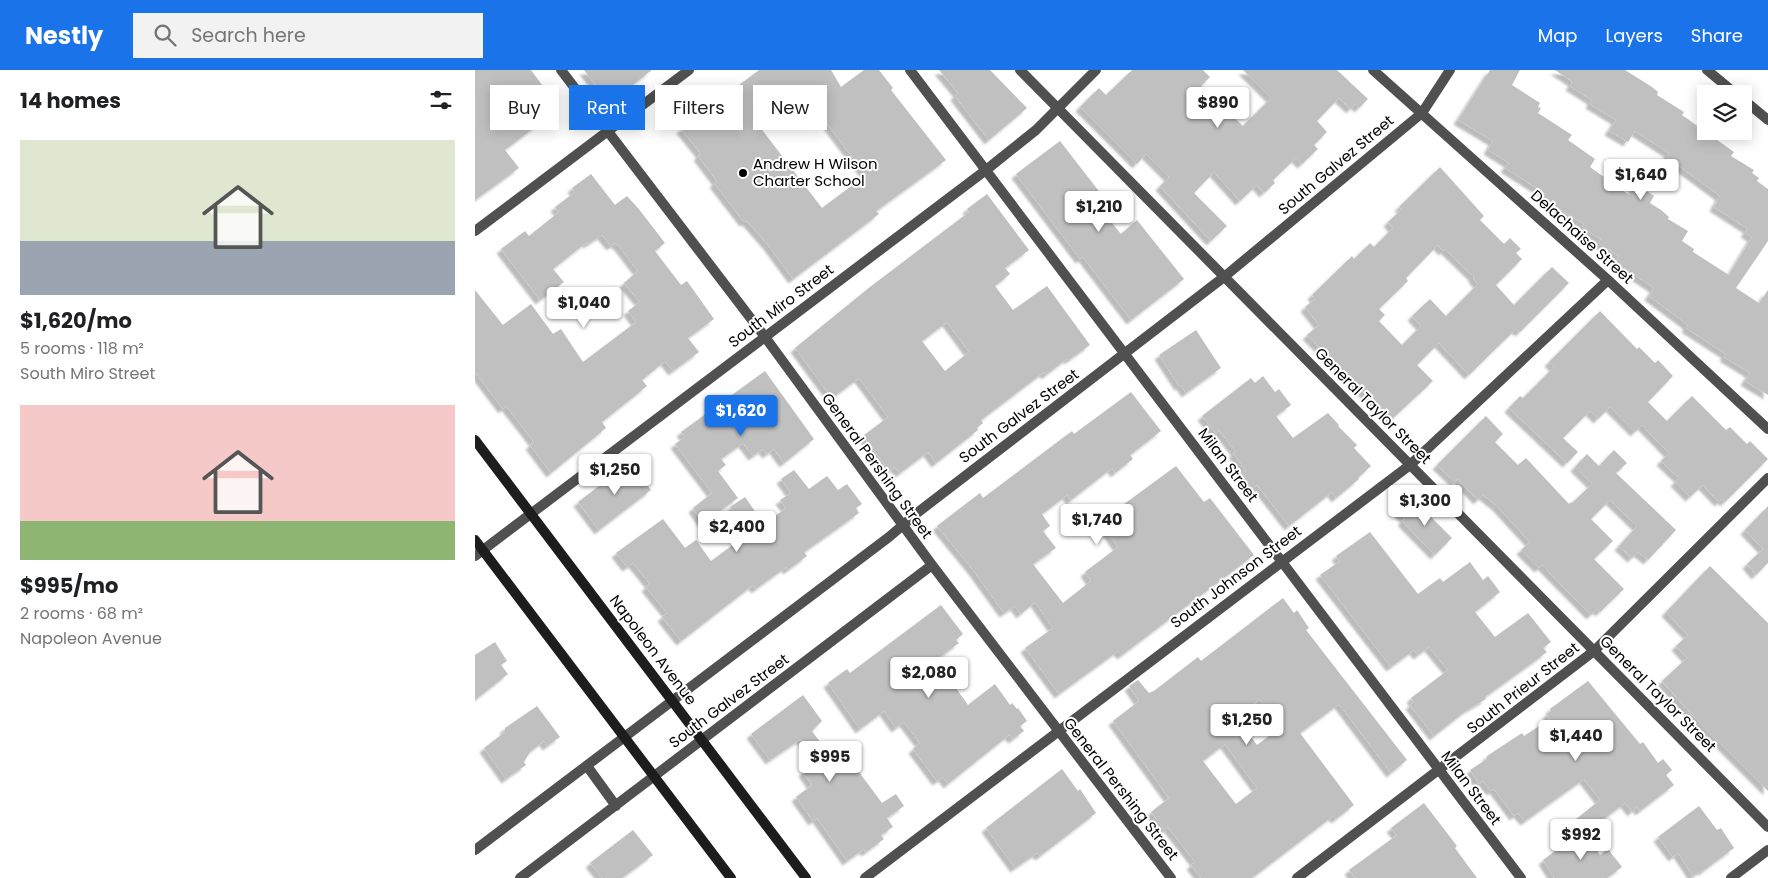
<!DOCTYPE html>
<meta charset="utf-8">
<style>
body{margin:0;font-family:Poppins,sans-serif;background:#f2f2f2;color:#202124;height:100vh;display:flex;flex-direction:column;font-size:19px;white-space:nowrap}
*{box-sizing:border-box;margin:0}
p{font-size:16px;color:#757577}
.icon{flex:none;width:28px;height:28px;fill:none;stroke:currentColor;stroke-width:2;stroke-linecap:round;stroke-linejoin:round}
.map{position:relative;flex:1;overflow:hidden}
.panel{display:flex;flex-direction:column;background:#fff;width:475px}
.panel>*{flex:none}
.top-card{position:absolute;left:15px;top:15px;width:475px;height:45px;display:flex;gap:10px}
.fabs{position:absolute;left:1222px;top:15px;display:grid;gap:10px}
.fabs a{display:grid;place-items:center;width:55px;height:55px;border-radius:0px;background:#fff;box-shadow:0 2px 12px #0003;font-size:25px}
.price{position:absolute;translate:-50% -42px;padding:0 11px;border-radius:5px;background:#fff;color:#222;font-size:16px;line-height:32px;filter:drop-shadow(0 1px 2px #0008)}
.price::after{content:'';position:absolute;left:50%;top:30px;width:15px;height:11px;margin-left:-8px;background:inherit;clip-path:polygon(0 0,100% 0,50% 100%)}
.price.active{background:#1a73e8;color:#fff}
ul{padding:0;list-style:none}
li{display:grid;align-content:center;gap:10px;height:265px;padding:0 20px}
li span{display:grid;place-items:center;height:155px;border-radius:0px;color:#555}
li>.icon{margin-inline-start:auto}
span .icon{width:90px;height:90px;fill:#fffc;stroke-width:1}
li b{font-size:21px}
h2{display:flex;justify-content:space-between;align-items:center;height:60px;padding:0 20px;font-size:21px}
.pill{padding:0 18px;border-radius:0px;background:#fff;box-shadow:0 2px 12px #0003;font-size:18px;line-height:45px}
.pill.active{background:#1a73e8;color:#fff}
header{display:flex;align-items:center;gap:30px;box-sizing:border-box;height:70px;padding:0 25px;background:#1a73e8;color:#fff}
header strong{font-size:24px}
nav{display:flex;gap:28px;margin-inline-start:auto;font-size:18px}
.search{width:350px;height:45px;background:#f2f2f2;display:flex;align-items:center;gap:12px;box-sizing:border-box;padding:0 18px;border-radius:0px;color:#757577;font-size:19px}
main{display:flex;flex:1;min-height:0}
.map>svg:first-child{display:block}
</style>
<header>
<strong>Nestly</strong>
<div class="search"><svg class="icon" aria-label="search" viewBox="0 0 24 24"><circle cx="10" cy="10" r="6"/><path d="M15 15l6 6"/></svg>Search here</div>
<nav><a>Map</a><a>Layers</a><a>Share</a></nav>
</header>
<main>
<section class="panel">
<h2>14 homes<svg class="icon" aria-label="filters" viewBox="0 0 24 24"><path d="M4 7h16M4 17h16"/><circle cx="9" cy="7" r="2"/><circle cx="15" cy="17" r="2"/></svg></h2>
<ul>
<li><span style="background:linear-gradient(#dfe7d0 65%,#9aa5b1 0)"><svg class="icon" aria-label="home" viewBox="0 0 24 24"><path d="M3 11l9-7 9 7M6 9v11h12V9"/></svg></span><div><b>$1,620/mo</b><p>5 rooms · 118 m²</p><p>South Miro Street</p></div></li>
<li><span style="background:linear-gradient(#f6c9c9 75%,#8fb573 0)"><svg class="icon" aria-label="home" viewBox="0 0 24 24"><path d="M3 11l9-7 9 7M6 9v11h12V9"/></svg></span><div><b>$995/mo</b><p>2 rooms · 68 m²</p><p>Napoleon Avenue</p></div></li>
</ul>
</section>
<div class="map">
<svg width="1293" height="808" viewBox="0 0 1293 808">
<defs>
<filter id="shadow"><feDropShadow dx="-4.5" dy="4.5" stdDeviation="1" flood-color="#0004"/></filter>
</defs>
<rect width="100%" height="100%" fill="#fff"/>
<path fill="#c0c0c0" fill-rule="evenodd" filter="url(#shadow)" d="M 0,0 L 56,0 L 84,38 L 30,80 L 44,98 L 0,130 Z
M 109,0 L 177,0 L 134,33 Z
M 284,0 L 356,0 L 366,17 L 389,0 L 404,0 L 418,18 L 416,20 L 471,90 L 401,141 L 404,144 L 318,209 L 293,175 L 272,151 L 269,152 L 239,113 L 242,111 L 223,86 L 226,84 L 206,59 ZM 323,15 L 391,105 L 347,138 L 278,48 Z
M 464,0 L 515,0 L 552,38 L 514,70 L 480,26 L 483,23 Z
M 657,0 L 728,0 L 735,7 L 726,16 L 768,56 L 796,28 L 768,0 L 862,0 L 893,29 L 884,38 L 880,34 L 876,39 L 864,28 L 842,51 L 852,62 L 839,75 L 843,79 L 827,94 L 821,88 L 798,110 L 800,113 L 789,123 L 782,115 L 765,131 L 739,102 L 719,123 L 752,156 L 736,171 L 685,116 L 694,107 L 671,84 L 662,94 L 605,37 L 624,18 L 631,25 Z
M 1015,0 L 1045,0 L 1037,15 L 1065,33 L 1063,37 L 1066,38 L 1063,43 L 1097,65 L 1093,70 L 1120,89 L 1115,97 L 1154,125 L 1161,114 L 1179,126 L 1175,133 L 1186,140 L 1194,147 L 1193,149 L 1213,161 L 1207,171 L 1219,179 L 1218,182 L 1254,205 L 1277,167 L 1270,163 L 1273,159 L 1239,137 L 1245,126 L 1192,87 L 1194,83 L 1160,61 L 1153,72 L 1134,61 L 1141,50 L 1115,34 L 1117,30 L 1095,16 L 1098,12 L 1080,0 L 1150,0 L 1177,17 L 1183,22 L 1182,25 L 1209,42 L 1207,45 L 1259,82 L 1256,86 L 1279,100 L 1277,103 L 1284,108 L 1282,111 L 1293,119 L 1293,171 L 1261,218 L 1284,233 L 1293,220 L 1293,325 L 1270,311 L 1275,303 L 1249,287 L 1251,284 L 1211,258 L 1213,255 L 1174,226 L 1179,218 L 1140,192 L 1144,186 L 1124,173 L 1126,169 L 1107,158 L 1109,154 L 1068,129 L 1071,124 L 1030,98 L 1034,93 L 1013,80 L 1018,71 L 983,50 Z
M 585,71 L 630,129 L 623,136 L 646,164 L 662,150 L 709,209 L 656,250 L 608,187 L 605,189 L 541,104 Z
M 965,97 L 1009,146 L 1005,150 L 1029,174 L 1035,168 L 1046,179 L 1041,183 L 1047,189 L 1021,215 L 1039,235 L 1077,197 L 1094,213 L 1045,262 L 1041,259 L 994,305 L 964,273 L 942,295 L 958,311 L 916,350 L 832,265 L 844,255 L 830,237 L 840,229 L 837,225 L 877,186 L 879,189 L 895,173 L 899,177 L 918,158 L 913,152 L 927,139 L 924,137 ZM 963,175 L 968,181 L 970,179 L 999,207 L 998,208 L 1003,214 L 971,246 L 955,229 L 937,246 L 946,256 L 927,275 L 904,251 L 910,245 L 904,239 L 933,211 L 931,208 Z
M 116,104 L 140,135 L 152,126 L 163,138 L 190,173 L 180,181 L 206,215 L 212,211 L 239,249 L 213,268 L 224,282 L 198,301 L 190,291 L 167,310 L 172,316 L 127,352 L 131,358 L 76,403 L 55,375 L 59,372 L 31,336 L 28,339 L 0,302 L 0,220 L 28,255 L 56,234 L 78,264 L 86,259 L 108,292 L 161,252 L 153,241 L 165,232 L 149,213 L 163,201 L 144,176 L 140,173 L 136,176 L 127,165 L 113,174 L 112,172 L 78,199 L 89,212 L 65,230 L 26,179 L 50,161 L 54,166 L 84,142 L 80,137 L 100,122 L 97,118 Z
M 512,124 L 554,180 L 530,198 L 535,204 L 520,216 L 538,240 L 572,216 L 615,275 L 594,290 L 593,288 L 571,305 L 569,302 L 506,350 L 508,353 L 502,358 L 503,360 L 461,393 L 453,382 L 425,403 L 420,397 L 414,401 L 388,366 L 413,347 L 384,308 L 357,328 L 320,278 L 395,217 L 494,142 L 492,139 ZM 472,252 L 494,282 L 470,301 L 447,271 Z
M 1125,241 L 1162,279 L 1164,277 L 1180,293 L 1183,290 L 1198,306 L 1173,332 L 1192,351 L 1217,326 L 1251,360 L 1255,357 L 1272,374 L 1275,371 L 1293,389 L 1250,432 L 1247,429 L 1244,432 L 1228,415 L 1215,427 L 1200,412 L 1204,408 L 1186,391 L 1194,383 L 1167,355 L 1160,362 L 1135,337 L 1123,349 L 1115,341 L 1088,368 L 1103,382 L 1092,393 L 1034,338 L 1045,326 L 1048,328 L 1079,297 L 1074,292 Z
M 721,260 L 746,298 L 711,323 L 706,315 L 704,316 L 684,285 Z
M 290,301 L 339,369 L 309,393 L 299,379 L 292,384 L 288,379 L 278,386 L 268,373 L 246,389 L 251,395 L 243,401 L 263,428 L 228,453 L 218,438 L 237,423 L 200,374 L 210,367 L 206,362 Z
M 788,306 L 800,322 L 804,319 L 816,335 L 801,346 L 818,368 L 853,343 L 864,355 L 863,356 L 882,375 L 879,378 L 896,396 L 883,408 L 884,409 L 861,428 L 857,422 L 814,456 L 782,415 L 777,418 L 768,403 L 771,401 L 758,383 L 761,382 L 744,360 L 741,363 L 727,346 L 776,308 L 780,313 Z
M 656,322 L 686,361 L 655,385 L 658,389 L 640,403 L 637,398 L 596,430 L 592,425 L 567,444 L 575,456 L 568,461 L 581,478 L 558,494 L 588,533 L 616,511 L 610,502 L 643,477 L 622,447 L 634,439 L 637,443 L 701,396 L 729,432 L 735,428 L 779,485 L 647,585 L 643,581 L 584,624 L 550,578 L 578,558 L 560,532 L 546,544 L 540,536 L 529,543 L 498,500 L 462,456 L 505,423 L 508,428 L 597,361 L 599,364 Z
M 1011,346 L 1028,364 L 1020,372 L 1043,395 L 1051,388 L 1094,434 L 1096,432 L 1097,433 L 1117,414 L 1100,397 L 1112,384 L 1124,396 L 1139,380 L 1152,393 L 1141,403 L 1201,460 L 1173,490 L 1163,482 L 1157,488 L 1144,476 L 1162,456 L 1135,430 L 1116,449 L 1138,471 L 1119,489 L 1149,519 L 1125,542 L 1122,539 L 1116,545 L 1067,495 L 1064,498 L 1046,480 L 1055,472 L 1022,436 L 1008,425 L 1003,430 L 983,409 L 980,412 L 962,395 Z
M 157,391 L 171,409 L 169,411 L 176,420 L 124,460 L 103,432 Z
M 319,400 L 334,419 L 352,406 L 363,420 L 372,414 L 387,434 L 381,438 L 384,443 L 329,482 L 332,486 L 313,500 L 311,497 L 281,519 L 278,515 L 206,571 L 187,547 L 192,543 L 171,517 L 175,514 L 158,493 L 152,497 L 141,483 L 188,449 L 210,478 L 221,470 L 236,491 L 274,463 L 255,437 L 270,427 L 289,454 L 311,438 L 305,430 L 316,423 L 306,409 Z
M 938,429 L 977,468 L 960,485 L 927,451 L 930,449 L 924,443 Z
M 1293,436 L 1293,493 L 1281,505 L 1272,494 L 1288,479 L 1270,460 Z
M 895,462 L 943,524 L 965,508 L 968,512 L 995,492 L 1008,510 L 1013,506 L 1025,522 L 1000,542 L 1020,567 L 1053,543 L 1076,572 L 1068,578 L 1072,582 L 1010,627 L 1011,629 L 992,640 L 959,666 L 935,635 L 939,632 L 936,628 L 973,600 L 954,577 L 943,585 L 939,580 L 916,597 L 845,505 L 865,491 L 861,486 Z
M 1235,496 L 1293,553 L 1293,721 L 1220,648 L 1187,611 L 1212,588 L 1201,576 L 1213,565 L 1191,542 Z
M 808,528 L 819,543 L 822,540 L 834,558 L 831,560 L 932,690 L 916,703 L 864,634 L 825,663 L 879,735 L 861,749 L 858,746 L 777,808 L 726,808 L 716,795 L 720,792 L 693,757 L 690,760 L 676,742 L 694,728 L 638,651 L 664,631 L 654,616 L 663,610 L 674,623 L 679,621 L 723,587 L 726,591 ZM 785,629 L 806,657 L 782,675 L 761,646 ZM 750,674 L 782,718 L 761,734 L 728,691 Z
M 466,535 L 488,564 L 481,570 L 484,573 L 461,590 L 493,635 L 520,614 L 535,635 L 537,633 L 542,639 L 543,638 L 552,651 L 545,656 L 549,661 L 538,669 L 534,665 L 473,714 L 468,707 L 462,711 L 438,679 L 445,673 L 429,652 L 421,658 L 409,641 L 385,659 L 353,613 L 372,599 L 375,603 Z
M 20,572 L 32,591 L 26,595 L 33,604 L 0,630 L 0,585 Z
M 1113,611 L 1165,674 L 1168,672 L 1183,693 L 1188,689 L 1197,700 L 1191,705 L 1199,715 L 1165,741 L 1162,737 L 1157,742 L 1150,733 L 1110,763 L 1100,750 L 1125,730 L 1109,709 L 1050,751 L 1043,743 L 1039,746 L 1019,719 L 1016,721 L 1008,711 L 1004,714 L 995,700 L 1012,689 L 1012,686 L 1047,663 L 1049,666 L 1075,649 L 1072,644 L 1076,641 L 1075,639 Z
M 328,625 L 347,651 L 337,661 L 353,683 L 364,675 L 407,733 L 421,724 L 429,736 L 412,748 L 418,757 L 406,765 L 409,769 L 391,782 L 389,779 L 372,791 L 342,748 L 338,751 L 321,727 L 337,715 L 328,702 L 341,692 L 326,669 L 295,690 L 276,664 Z
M 62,636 L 85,667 L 72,676 L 69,671 L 55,682 L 49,692 L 51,695 L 31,709 L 9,678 L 30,662 L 30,658 Z
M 587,699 L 603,721 L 605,719 L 621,743 L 565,786 L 562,783 L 540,798 L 511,758 Z
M 949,733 L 982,776 L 980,778 L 1002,808 L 880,808 L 874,800 L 922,765 L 916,758 Z
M 1224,736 L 1242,760 L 1246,758 L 1259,778 L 1228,801 L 1227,800 L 1218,806 L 1203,783 L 1198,787 L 1183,767 Z
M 158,760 L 178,785 L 147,808 L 127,808 L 115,793 Z
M 1108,761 L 1125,785 L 1133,779 L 1147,797 L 1132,808 L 1079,808 L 1068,790 Z"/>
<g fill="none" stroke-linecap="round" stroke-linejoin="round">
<path stroke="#505050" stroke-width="10" d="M 86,0 L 290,267 L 457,495 L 696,808
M 435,0 L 1046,808
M 545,0 L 1293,757
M 898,0 L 1133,210 L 1293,359
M 1232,0 L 1261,24
M 1269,30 L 1293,50
M 0,161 L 214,0
M 0,486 L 511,100 L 561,60 L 621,0
M 112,696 L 141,736
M 0,780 L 414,467 L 442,443 L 749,207 L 947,43 L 975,0
M 45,808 L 457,495
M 390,808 L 935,395 L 1133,210
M 822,808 L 1119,581 L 1293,408
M 1256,808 L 1293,780"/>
<path stroke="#1d1d1d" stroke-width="10" d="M 0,370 L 331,808
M 0,470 L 256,808"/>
</g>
<circle fill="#000" stroke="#fff" stroke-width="2" cx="268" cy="103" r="5"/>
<g text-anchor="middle" stroke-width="4" stroke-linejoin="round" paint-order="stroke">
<g font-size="15" fill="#000" stroke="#fff" text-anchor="start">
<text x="278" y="99">Andrew H Wilson<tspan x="278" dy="17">Charter School</tspan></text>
</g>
<g font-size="15" fill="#000" stroke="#fff">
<text transform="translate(861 95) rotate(-40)" y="5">South Galvez Street</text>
<text transform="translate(1107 167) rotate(42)" y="5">Delachaise Street</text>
<text transform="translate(306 236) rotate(-37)" y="5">South Miro Street</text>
<text transform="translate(898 336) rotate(45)" y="5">General Taylor Street</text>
<text transform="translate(544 346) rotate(-37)" y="5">South Galvez Street</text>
<text transform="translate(753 395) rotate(53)" y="5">Milan Street</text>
<text transform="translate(402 396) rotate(54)" y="5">General Pershing Street</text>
<text transform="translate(761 507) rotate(-37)" y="5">South Johnson Street</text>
<text transform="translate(178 580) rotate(53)" y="5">Napoleon Avenue</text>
<text transform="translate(1048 618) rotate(-38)" y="5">South Prieur Street</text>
<text transform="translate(1183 624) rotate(45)" y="5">General Taylor Street</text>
<text transform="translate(254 631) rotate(-37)" y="5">South Galvez Street</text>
<text transform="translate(996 718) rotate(53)" y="5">Milan Street</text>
<text transform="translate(646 719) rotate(52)" y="5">General Pershing Street</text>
</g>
</g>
</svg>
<div class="fabs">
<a><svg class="icon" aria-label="layers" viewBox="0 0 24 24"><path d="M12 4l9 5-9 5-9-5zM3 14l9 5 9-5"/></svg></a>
</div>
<b class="price" style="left:743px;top:59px">$890</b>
<b class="price" style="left:1166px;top:131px">$1,640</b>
<b class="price" style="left:624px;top:163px">$1,210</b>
<b class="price" style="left:109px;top:259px">$1,040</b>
<b class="price active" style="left:266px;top:367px">$1,620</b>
<b class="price" style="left:140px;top:426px">$1,250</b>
<b class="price" style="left:950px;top:457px">$1,300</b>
<b class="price" style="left:622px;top:476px">$1,740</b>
<b class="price" style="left:262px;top:483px">$2,400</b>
<b class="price" style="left:454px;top:629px">$2,080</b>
<b class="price" style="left:772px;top:676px">$1,250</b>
<b class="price" style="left:1101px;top:692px">$1,440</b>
<b class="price" style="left:355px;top:713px">$995</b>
<b class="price" style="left:1106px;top:791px">$992</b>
<div class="top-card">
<a class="pill">Buy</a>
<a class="pill active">Rent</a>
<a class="pill">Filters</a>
<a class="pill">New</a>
</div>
</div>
</main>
